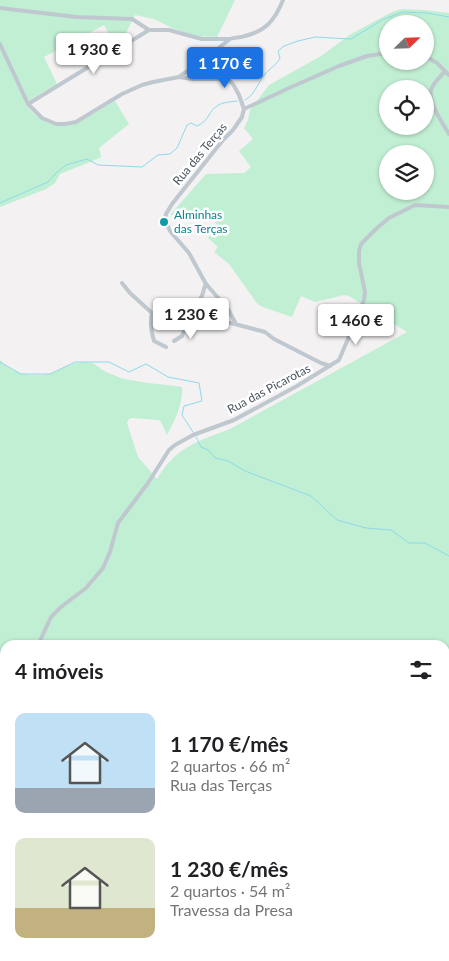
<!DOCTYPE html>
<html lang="pt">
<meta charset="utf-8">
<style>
body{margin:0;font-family:Lato,sans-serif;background:#f2f2f2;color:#202124;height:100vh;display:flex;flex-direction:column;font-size:19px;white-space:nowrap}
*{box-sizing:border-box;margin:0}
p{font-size:16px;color:#757577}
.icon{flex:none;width:28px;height:28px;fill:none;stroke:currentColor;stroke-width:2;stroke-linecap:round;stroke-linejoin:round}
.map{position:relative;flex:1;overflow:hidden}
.panel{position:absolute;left:0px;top:640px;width:450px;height:321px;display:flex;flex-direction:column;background:#fff;border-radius:15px 15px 0 0;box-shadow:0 1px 4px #0004}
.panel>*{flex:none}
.needle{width:32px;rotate:67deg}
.buttons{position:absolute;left:379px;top:15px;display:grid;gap:10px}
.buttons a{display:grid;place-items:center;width:55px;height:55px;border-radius:50%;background:#fff;box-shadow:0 1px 4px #0004;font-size:25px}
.price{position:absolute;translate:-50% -42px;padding:0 11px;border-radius:5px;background:#fff;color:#222;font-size:16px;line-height:32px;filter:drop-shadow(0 1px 2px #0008)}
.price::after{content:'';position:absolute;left:50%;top:30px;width:15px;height:11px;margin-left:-8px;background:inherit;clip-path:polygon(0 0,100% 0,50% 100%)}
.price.active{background:#1b73e3;color:#fff}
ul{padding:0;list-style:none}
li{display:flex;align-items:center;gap:15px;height:125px;padding:0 15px}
li span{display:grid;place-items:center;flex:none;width:140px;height:100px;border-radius:10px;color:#555}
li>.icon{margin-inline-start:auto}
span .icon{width:60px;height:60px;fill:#fffc;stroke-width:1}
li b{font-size:21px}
h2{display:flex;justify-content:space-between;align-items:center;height:60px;padding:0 15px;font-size:21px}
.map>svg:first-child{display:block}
</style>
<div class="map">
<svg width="449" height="961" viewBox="0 0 449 961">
<rect width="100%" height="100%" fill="#f3f1f1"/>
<path fill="#c1efd3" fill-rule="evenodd" d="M 0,0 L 235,0 L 217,37 L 196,36 L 172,28 L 154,19 L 135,15 L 125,35 L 128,42 L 117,48 L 104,25 L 44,57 L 57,84 L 25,103 C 29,109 34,115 41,119 C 68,136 91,114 115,101 L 129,124 L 99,148 L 101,156 L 100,158 L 60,174 L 55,183 L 46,189 L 0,207 Z
M 402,9 L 423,10 L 449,13 L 449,818 L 445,820 L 445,645 L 5,645 L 5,824 L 0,825 L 0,360 C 14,376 38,379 57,371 C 66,366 75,362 86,362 C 94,362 99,368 106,372 C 111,374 116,376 121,378 C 140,383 162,384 182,387 C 183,405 175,420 167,435 L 161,422 L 159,420 L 132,418 L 129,419 L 127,423 L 138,457 L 157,479 C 169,459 182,448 204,439 C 212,435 221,433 230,429 L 407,332 L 349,296 L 344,295 L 315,302 L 301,296 L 292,317 L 263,307 L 259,305 L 256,302 L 229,264 L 214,252 L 218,247 L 208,238 L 218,225 L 205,215 L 170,215 L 206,174 L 244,173 L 251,167 L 239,151 L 253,139 L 244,128 L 248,120 L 250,110 L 269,85 L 321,56 L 351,34 L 390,13 L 395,11 ZM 388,24 L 425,24 L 425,61 L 388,61 ZM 388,89 L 425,89 L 425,126 L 388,126 ZM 388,154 L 425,154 L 425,191 L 388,191 Z
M 445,910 L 449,915 L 449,961 L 419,961 L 421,956 L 445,956 Z"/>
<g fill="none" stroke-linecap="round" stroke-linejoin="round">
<path stroke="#8ed9ec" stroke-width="1" d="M 245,100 C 255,95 258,82 265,74 C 270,68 277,65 280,58 L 278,51 L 284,46 L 298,41 L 315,37 L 351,39 L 382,20 L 402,12 L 427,13 L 449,17
M 0,203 L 48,182 L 56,173 L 66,165 L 87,159 L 98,165 L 142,167 L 158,155 L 170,154 L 177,148 L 187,125 L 191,123 L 197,126 C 210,120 208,112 217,106 C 222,102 231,102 237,101
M 0,362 L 21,374 L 50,374 L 75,362 L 109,362 L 129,372 L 146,364 L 168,377 L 199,383 L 202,401 L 184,406 L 182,415 L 193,432
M 196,437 L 201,447 L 208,450 L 215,458 L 228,461 L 245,471 L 311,496 L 337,520 L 366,528 L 391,530 L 409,543 L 425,543 L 449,556"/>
<defs>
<path id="highway" d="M 445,831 L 449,830
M 445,840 L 449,839
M 213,961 L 217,956
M 226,961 L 230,956"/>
</defs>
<use href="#highway" stroke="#758fab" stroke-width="9"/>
<path stroke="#bfc8cf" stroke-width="4" d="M 0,8 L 76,17 L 132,19 L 149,30 L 169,30 L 202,39 L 230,39
M 0,44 L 28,104 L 42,118 L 56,124 L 65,124 L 76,122 L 122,94 L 142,85 L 153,82 L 179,77 L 193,79 L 227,79 L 233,84 L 239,95 L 244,109 L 242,117 L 233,130 L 223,140 L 172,204 L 166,214 L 165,220 L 170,231 L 189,253 L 206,284 L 228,309 L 236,324
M 425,56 L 437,63 L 449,75
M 445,71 C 440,77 433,83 431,90 C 428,102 443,124 449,134
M 179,77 L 206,58 L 230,39 C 235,37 240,38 245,36 C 266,31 275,20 283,0
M 28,104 L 149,30
M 244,109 L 289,88 L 339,66 L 367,56 L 388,53
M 122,283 L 130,293 L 152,313
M 170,312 C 177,310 197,304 200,299 C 204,294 203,289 206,284
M 152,313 L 170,312 L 180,318 L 188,320 L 231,323 L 265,332 L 274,339 L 321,363 L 330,366
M 152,313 C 150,322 151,332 154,341 L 166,347
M 174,341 L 182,336 L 188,320
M 38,645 L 51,617 L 61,607 L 86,588 L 103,568 L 110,552 L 118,523 L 148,483 L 169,450 L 175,445 L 193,435 L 234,420 L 297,386 L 339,360 L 359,313 L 364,300 L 365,292 L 359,263 L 359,251 L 361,244 L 377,228 L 389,218 L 415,205 L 449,207
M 0,685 L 5,681
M 0,822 L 5,822
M 0,851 L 5,850
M 0,900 L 5,898
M 445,905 L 449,910
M 82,961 L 83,956
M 197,961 L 202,956"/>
<path stroke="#bfc9d4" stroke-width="5" d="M 445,888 L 449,889
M 139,956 L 145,960
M 165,956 L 166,961
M 0,958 L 5,956"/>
<use href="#highway" stroke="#8aa4bf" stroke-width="7"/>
</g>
<circle fill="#0f9aa8" stroke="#fff" stroke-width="2" cx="164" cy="222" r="5"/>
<g text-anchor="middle" stroke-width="5" stroke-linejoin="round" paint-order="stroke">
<g font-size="12" fill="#49545e" stroke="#fff">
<text transform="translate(200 154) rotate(-50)" y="4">Rua das Terças</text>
<text transform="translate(269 389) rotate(-28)" y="4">Rua das Picarotas</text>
</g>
<g font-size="12" fill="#0d838f" stroke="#fff" text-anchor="start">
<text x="174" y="219">Alminhas<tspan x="174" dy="14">das Terças</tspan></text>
</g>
</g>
</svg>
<div class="buttons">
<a><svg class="needle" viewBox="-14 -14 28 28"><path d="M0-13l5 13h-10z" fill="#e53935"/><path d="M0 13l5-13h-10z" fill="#757577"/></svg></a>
<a><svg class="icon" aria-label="locate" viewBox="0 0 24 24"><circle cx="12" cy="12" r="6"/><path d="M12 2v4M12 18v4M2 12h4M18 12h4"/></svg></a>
<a><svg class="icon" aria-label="layers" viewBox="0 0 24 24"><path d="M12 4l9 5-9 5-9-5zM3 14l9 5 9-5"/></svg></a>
</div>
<b class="price" style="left:94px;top:75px">1 930 €</b>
<b class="price active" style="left:225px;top:89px">1 170 €</b>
<b class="price" style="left:191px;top:340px">1 230 €</b>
<b class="price" style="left:356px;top:346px">1 460 €</b>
<section class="panel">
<h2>4 imóveis<svg class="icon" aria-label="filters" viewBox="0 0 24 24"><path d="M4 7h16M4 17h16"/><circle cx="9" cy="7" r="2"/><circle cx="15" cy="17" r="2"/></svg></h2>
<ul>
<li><span style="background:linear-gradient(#bfe0f5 75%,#9aa5b1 0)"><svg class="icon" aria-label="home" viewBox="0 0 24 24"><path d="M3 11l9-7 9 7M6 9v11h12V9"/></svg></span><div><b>1 170 €/mês</b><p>2 quartos · 66 m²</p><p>Rua das Terças</p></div></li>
<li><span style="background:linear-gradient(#dfe7d0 70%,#c2b280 0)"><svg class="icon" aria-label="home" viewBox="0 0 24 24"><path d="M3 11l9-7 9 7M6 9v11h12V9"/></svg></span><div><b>1 230 €/mês</b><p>2 quartos · 54 m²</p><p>Travessa da Presa</p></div></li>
</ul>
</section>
</div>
